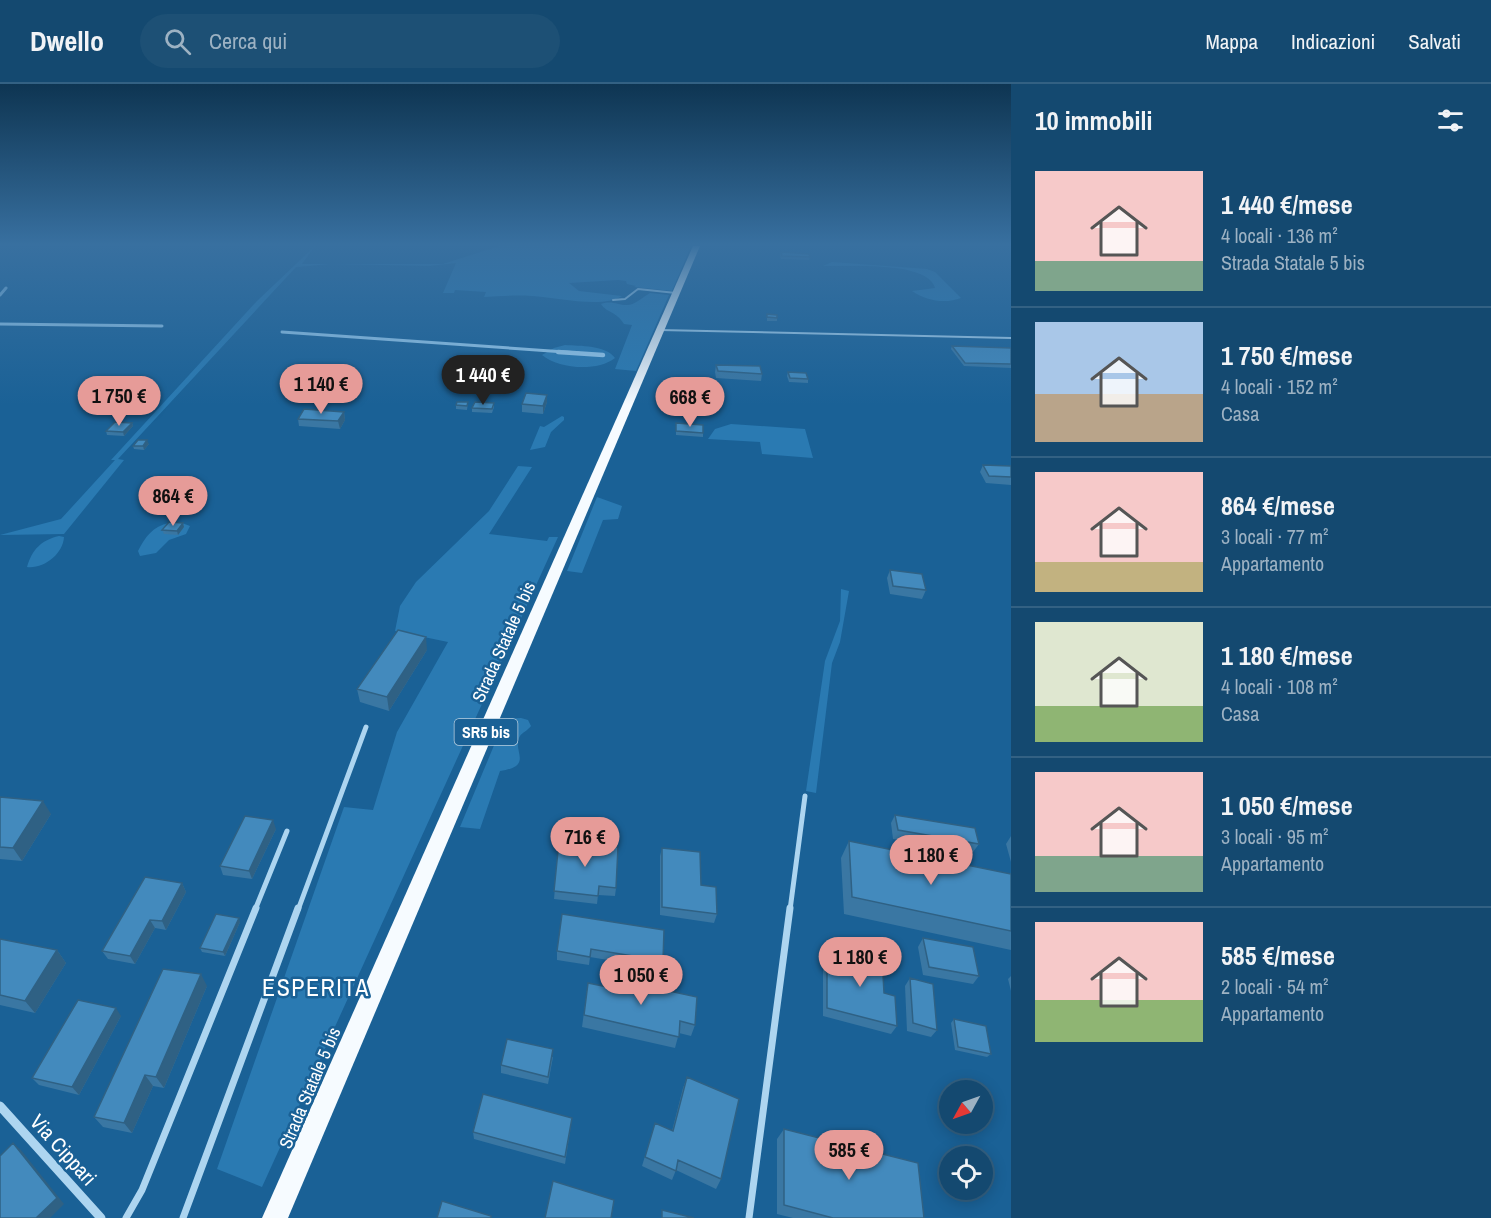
<!DOCTYPE html>
<html lang="it">
<meta charset="utf-8">
<style>
body{margin:0;font-family:"Archivo Narrow",sans-serif;background:#1d5075;color:#f1f3f6;height:100vh;display:flex;flex-direction:column;font-size:22px;white-space:nowrap}
*{box-sizing:border-box;margin:0}
p{font-size:20px;color:#9db2c3}
.icon{flex:none;width:33px;height:33px;fill:none;stroke:currentColor;stroke-width:2;stroke-linecap:round;stroke-linejoin:round}
.map{position:relative;flex:1;overflow:hidden}
.drawer{display:flex;flex-direction:column;background:#144970;width:480px}
.drawer>*{flex:none}
.needle{width:39px;rotate:230deg}
.controls{position:absolute;left:939px;top:996px;display:grid;gap:12px}
.controls a{display:grid;place-items:center;width:54px;height:54px;border-radius:50%;background:#144970;box-shadow:0 3px 15px #0003,0 0 0 2px #336183;font-size:30px}
.price{position:absolute;translate:-50% -51px;padding:0 14px;border-radius:21px;background:#e69b98;color:#111;font-size:20px;line-height:39px;filter:drop-shadow(0 2px 3px #0008)}
.price::after{content:'';position:absolute;left:50%;top:36px;width:18px;height:14px;margin-left:-9px;background:inherit;clip-path:polygon(0 0,100% 0,50% 100%)}
.price.active{background:#222;color:#fff}
ul{padding:0;list-style:none}
li{display:flex;align-items:center;gap:18px;height:150px;padding:0 24px}
li+li{border-top:2px solid #336183}
li span{display:grid;place-items:center;flex:none;width:168px;height:120px;border-radius:0px;color:#555}
li>.icon{margin-inline-start:auto}
span .icon{width:72px;height:72px;fill:#fffc;stroke-width:1}
li b{font-size:26px}
h2{display:flex;justify-content:space-between;align-items:center;height:72px;padding:0 24px;font-size:26px}
header{display:flex;align-items:center;gap:36px;box-sizing:border-box;height:84px;padding:0 30px;background:#144970;border-bottom:2px solid #336183}
header strong{font-size:28px}
nav{display:flex;gap:33px;margin-inline-start:auto;font-size:21px}
.search{width:420px;height:54px;background:#1d5075;display:flex;align-items:center;gap:15px;box-sizing:border-box;padding:0 21px;border-radius:33px;color:#9db2c3;font-size:22px}
main{display:flex;flex:1;min-height:0}
.map>svg:first-child{display:block}
</style>
<header>
<strong>Dwello</strong>
<div class="search"><svg class="icon" aria-label="search" viewBox="0 0 24 24"><circle cx="10" cy="10" r="6"/><path d="M15 15l6 6"/></svg>Cerca qui</div>
<nav><a>Mappa</a><a>Indicazioni</a><a>Salvati</a></nav>
</header>
<main>
<div class="map">
<svg width="1011" height="1134" viewBox="0 0 1011 1134">
<rect width="100%" height="100%" fill="#1a6196"/>
<path fill="#2a7ab2" d="M 315,162 L 302,180 L 443,180 L 499,162 L 691,162 L 672,207 L 634,203 L 636,202 L 627,200 L 626,197 L 618,196 L 569,199 L 579,207 L 622,212 C 603,225 555,213 532,212 C 516,211 500,212 484,213 L 486,208 L 455,206 L 454,209 L 443,209 L 456,179 L 429,182 L 331,180 L 296,183 L 118,375 L 124,376 L 64,450 L 0,451 L 61,435 L 115,376 L 111,376 L 257,217 Z
M 832,178 L 927,185 L 935,188 L 961,214 C 946,220 926,217 912,207 L 935,204 C 928,176 846,183 823,182 Z
M 650,209 L 669,211 L 636,287 L 615,285 L 632,241 L 624,240 C 615,226 608,230 601,220 C 612,216 617,221 627,221 C 635,221 643,213 650,209 Z
M 565,261 C 580,262 606,261 615,274 C 597,288 559,285 542,271 L 554,264 Z
M 562,332 L 564,333 L 564,336 L 551,348 L 545,363 L 530,366 L 540,342 L 544,343 Z
M 731,340 L 805,345 L 813,374 L 762,370 L 760,358 L 708,355 L 715,345 Z
M 518,382 L 532,383 L 489,450 L 547,457 L 549,453 L 558,453 L 262,1103 L 217,1085 L 344,723 L 373,726 L 397,648 L 448,558 L 395,547 L 400,522 L 416,498 L 489,427 Z
M 597,413 L 622,422 L 618,435 L 603,436 L 582,489 L 567,487 Z
M 169,439 L 182,439 L 190,442 L 186,450 L 169,456 L 156,469 L 140,472 L 138,467 C 145,453 153,442 169,439 Z
M 59,452 L 64,453 C 63,470 44,485 27,483 C 32,466 41,456 59,452 Z
M 841,505 L 849,507 L 840,558 L 832,579 L 816,709 L 806,707 L 825,577 L 840,537 Z
M 521,634 L 528,636 L 531,642 C 528,646 522,649 520,652 C 511,666 535,682 500,687 L 480,745 L 460,743 L 505,635 Z"/>
<g fill="none" stroke-linecap="round" stroke-linejoin="round">
<path stroke="#a0d1f2" stroke-width="3" d="M 0,211 L 6,204
M 0,240 L 162,242
M 282,248 L 579,269"/>
<path stroke="#a0d1f2" stroke-width="4.5" d="M 558,268 L 603,271"/>
<path stroke="#add5f0" stroke-width="2" d="M 613,216 L 625,215 L 638,205 L 676,209
M 660,246 L 1011,254"/>
<path stroke="#add5f0" stroke-width="5" d="M 255,826 L 287,747
M 298,826 L 366,643
M 790,826 L 805,712"/>
<path stroke="#add5f0" stroke-width="7" d="M 126,1134 L 142,1106 L 256,824
M 183,1134 L 298,824
M 749,1134 L 790,824"/>
<path stroke="#add5f0" stroke-width="9" d="M 0,1022 L 101,1134"/>
<path fill="#f6fbff" fill-rule="evenodd" d="M 693,162 L 700,162 L 288,1134 L 262,1134 Z"/>
</g>
<path fill="#3a77a3" d="M 781,168 L 810,173 L 809,176 L 781,175 L 780,171 Z
M 777,231 L 777,237 L 767,237 L 767,234 Z
M 952,262 L 1011,264 L 1011,284 L 964,282 L 951,265 Z
M 716,281 L 762,290 L 761,297 L 716,294 L 715,288 Z
M 788,288 L 808,295 L 808,299 L 789,298 L 787,292 Z
M 547,311 L 547,318 L 543,330 L 522,328 L 522,320 Z
M 468,318 L 467,326 L 456,325 L 456,321 Z
M 494,319 L 494,323 L 492,329 L 472,328 L 472,324 Z
M 344,328 L 345,336 L 340,345 L 299,342 L 298,335 Z
M 132,339 L 133,342 L 124,352 L 107,351 L 106,347 Z
M 676,339 L 703,349 L 703,353 L 676,351 Z
M 149,360 L 144,366 L 134,365 L 133,362 Z
M 983,381 L 1011,382 L 1011,401 L 986,399 L 980,388 Z
M 183,439 L 184,443 L 178,451 L 164,450 L 162,446 Z
M 890,486 L 926,506 L 922,515 L 890,510 L 887,494 Z
M 427,566 L 389,627 L 360,618 L 357,605 Z
M 0,713 L 51,730 L 22,777 L 0,775 Z
M 895,731 L 979,760 L 973,768 L 893,755 L 891,739 Z
M 276,745 L 252,795 L 223,791 L 220,782 Z
M 1011,752 L 1011,778 L 1006,760 Z
M 559,757 L 616,804 L 615,812 L 598,811 L 597,820 L 554,815 Z
M 849,757 L 1011,790 L 1011,866 L 844,830 L 841,774 Z
M 662,764 L 701,801 L 717,830 L 714,839 L 660,831 L 660,772 Z
M 182,799 L 186,808 L 166,846 L 155,844 L 135,880 L 108,875 L 102,867 Z
M 240,838 L 225,872 L 202,868 L 200,864 Z
M 664,846 L 663,877 L 661,885 L 590,873 L 589,881 L 557,876 L 557,867 Z
M 923,854 L 979,892 L 973,900 L 923,891 L 918,863 Z
M 0,855 L 57,866 L 66,879 L 35,929 L 0,921 Z
M 858,865 L 884,909 L 897,942 L 891,950 L 823,932 L 823,878 L 827,870 L 853,876 L 853,873 Z
M 1011,892 L 1011,907 L 1008,895 Z
M 609,894 L 695,941 L 691,952 L 679,949 L 675,964 L 582,943 L 588,899 L 607,903 Z
M 910,894 L 937,946 L 931,953 L 907,947 L 905,902 Z
M 207,902 L 164,1004 L 153,1002 L 132,1049 L 103,1043 L 94,1033 Z
M 121,932 L 79,1011 L 39,1001 L 32,994 Z
M 954,935 L 991,970 L 987,973 L 955,966 L 951,939 Z
M 553,973 L 548,1000 L 501,989 L 501,981 Z
M 687,993 L 721,1095 L 716,1105 L 676,1086 L 672,1096 L 642,1082 L 655,1039 L 672,1047 L 683,1004 Z
M 572,1034 L 565,1080 L 474,1055 L 473,1048 Z
M 784,1045 L 924,1134 L 793,1134 L 777,1130 L 777,1055 Z"/>
<path fill="#2f6184" d="M 547,311 L 547,318 L 543,330 L 543,322 Z
M 344,328 L 345,336 L 340,345 L 338,337 Z
M 132,339 L 133,342 L 124,352 L 123,348 Z
M 147,356 L 149,360 L 144,366 L 143,362 Z
M 183,439 L 184,443 L 178,451 L 177,447 Z
M 426,553 L 427,566 L 389,627 L 387,613 Z
M 43,717 L 51,730 L 22,777 L 13,764 Z
M 273,736 L 276,745 L 252,795 L 249,787 Z
M 182,799 L 186,808 L 166,846 L 162,837 Z
M 239,834 L 240,838 L 225,872 L 223,868 Z
M 150,836 L 155,844 L 135,880 L 130,872 Z
M 57,866 L 66,879 L 35,929 L 25,917 Z
M 201,890 L 207,902 L 164,1004 L 156,993 Z
M 116,924 L 121,932 L 79,1011 L 72,1003 Z
M 145,991 L 153,1002 L 132,1049 L 124,1039 Z
M 13,1059 L 21,1066 L 64,1120 L 50,1134 L 36,1134 Z"/>
<path fill="#438abd" stroke="#2f6184" stroke-width="1.5" d="M 781,168 L 809,170 L 810,173 L 782,172 Z
M 767,230 L 777,231 L 777,234 L 767,233 Z
M 952,262 L 1011,264 L 1011,280 L 965,279 Z
M 716,281 L 760,282 L 762,290 L 718,287 Z
M 788,288 L 806,289 L 808,295 L 790,294 Z
M 526,309 L 547,311 L 543,322 L 522,320 Z
M 457,318 L 468,318 L 467,322 L 456,321 Z
M 475,318 L 494,319 L 492,325 L 472,324 Z
M 304,325 L 344,328 L 338,337 L 298,335 Z
M 115,338 L 132,339 L 123,348 L 106,347 Z
M 676,339 L 703,341 L 703,349 L 676,347 Z
M 138,356 L 147,356 L 143,362 L 133,362 Z
M 983,381 L 1011,382 L 1011,393 L 989,392 Z
M 169,438 L 183,439 L 177,447 L 162,446 Z
M 890,486 L 922,490 L 926,506 L 893,502 Z
M 398,546 L 426,553 L 387,613 L 357,605 Z
M 0,713 L 43,717 L 13,764 L 0,763 Z
M 895,731 L 975,744 L 979,760 L 898,746 Z
M 245,732 L 273,736 L 249,787 L 220,782 Z
M 559,757 L 618,763 L 616,804 L 599,802 L 598,812 L 554,807 Z
M 849,757 L 1011,790 L 1011,847 L 852,813 Z
M 662,764 L 700,768 L 701,801 L 716,803 L 717,830 L 662,823 Z
M 145,793 L 182,799 L 162,837 L 150,836 L 130,872 L 102,867 Z
M 216,830 L 239,834 L 223,868 L 200,864 Z
M 562,830 L 664,846 L 663,877 L 591,865 L 590,873 L 557,867 Z
M 923,854 L 973,863 L 979,892 L 929,883 Z
M 0,855 L 57,866 L 25,917 L 0,911 Z
M 858,865 L 882,871 L 884,909 L 895,912 L 897,942 L 827,924 L 827,870 L 858,877 Z
M 163,885 L 201,890 L 156,993 L 145,991 L 124,1039 L 94,1033 Z
M 609,894 L 697,913 L 695,941 L 680,937 L 679,953 L 584,931 L 588,899 L 608,903 Z
M 910,894 L 933,900 L 937,946 L 913,939 Z
M 78,916 L 116,924 L 72,1003 L 32,994 Z
M 954,935 L 986,942 L 991,970 L 958,963 Z
M 507,955 L 553,965 L 548,993 L 501,981 Z
M 687,993 L 739,1015 L 721,1095 L 678,1076 L 676,1087 L 645,1073 L 655,1039 L 673,1047 Z
M 483,1010 L 572,1034 L 565,1073 L 473,1048 Z
M 784,1045 L 918,1079 L 924,1134 L 833,1134 L 784,1121 Z
M 13,1059 L 57,1114 L 36,1134 L 0,1134 L 0,1072 Z
M 553,1097 L 614,1116 L 611,1134 L 545,1134 Z
M 442,1117 L 491,1132 L 491,1134 L 437,1134 Z
M 662,1126 L 694,1134 L 662,1134 Z"/>
<linearGradient id="sky" x2="0" y2="1"><stop stop-color="#0e3552"/><stop offset="0.5" stop-color="#3870a0"/><stop offset="1" stop-color="#3870a0" stop-opacity="0"/></linearGradient>
<rect width="1011" height="321" fill="url(#sky)"/>
<g text-anchor="middle" stroke-width="5" stroke-linejoin="round" paint-order="stroke">
<rect fill="#1a6196" stroke="#bad0e0" stroke-width="1.5" x="454.5" y="635" width="63" height="26" rx="4.5"/>
<g font-size="16" font-weight="bold" fill="#fff">
<text x="486" y="654">SR5 bis</text>
</g>
<g font-size="18" fill="#fff" stroke="#1a6196">
<text transform="translate(504 558) rotate(-66)" y="6">Strada Statale 5 bis</text>
<text transform="translate(310 1004) rotate(-67)" y="6">Strada Statale 5 bis</text>
</g>
<g font-size="21" fill="#fff" stroke="#1a6196">
<text transform="translate(63 1066) rotate(48)" y="7">Via Cippari</text>
</g>
<g font-size="24" letter-spacing="1.5" fill="#fff" stroke="#1a6196">
<text x="316" y="912">ESPERITA</text>
</g>
</g>
</svg>
<div class="controls">
<a><svg class="needle" viewBox="-14 -14 28 28"><path d="M0-13l5 13h-10z" fill="#e53935"/><path d="M0 13l5-13h-10z" fill="#9db2c3"/></svg></a>
<a><svg class="icon" aria-label="locate" viewBox="0 0 24 24"><circle cx="12" cy="12" r="6"/><path d="M12 2v4M12 18v4M2 12h4M18 12h4"/></svg></a>
</div>
<b class="price active" style="left:483px;top:322px">1 440 €</b>
<b class="price" style="left:321px;top:331px">1 140 €</b>
<b class="price" style="left:119px;top:343px">1 750 €</b>
<b class="price" style="left:690px;top:344px">668 €</b>
<b class="price" style="left:173px;top:443px">864 €</b>
<b class="price" style="left:585px;top:784px">716 €</b>
<b class="price" style="left:931px;top:802px">1 180 €</b>
<b class="price" style="left:860px;top:904px">1 180 €</b>
<b class="price" style="left:641px;top:922px">1 050 €</b>
<b class="price" style="left:849px;top:1097px">585 €</b>
</div>
<section class="drawer">
<h2>10 immobili<svg class="icon" aria-label="filters" viewBox="0 0 24 24"><path d="M4 7h16M4 17h16"/><circle cx="9" cy="7" r="2"/><circle cx="15" cy="17" r="2"/></svg></h2>
<ul>
<li><span style="background:linear-gradient(#f6c9c9 75%,#7fa58c 0)"><svg class="icon" aria-label="home" viewBox="0 0 24 24"><path d="M3 11l9-7 9 7M6 9v11h12V9"/></svg></span><div><b>1 440 €/mese</b><p>4 locali · 136 m²</p><p>Strada Statale 5 bis</p></div></li>
<li><span style="background:linear-gradient(#a9c7e8 60%,#b9a48a 0)"><svg class="icon" aria-label="home" viewBox="0 0 24 24"><path d="M3 11l9-7 9 7M6 9v11h12V9"/></svg></span><div><b>1 750 €/mese</b><p>4 locali · 152 m²</p><p>Casa</p></div></li>
<li><span style="background:linear-gradient(#f6c9c9 75%,#c2b280 0)"><svg class="icon" aria-label="home" viewBox="0 0 24 24"><path d="M3 11l9-7 9 7M6 9v11h12V9"/></svg></span><div><b>864 €/mese</b><p>3 locali · 77 m²</p><p>Appartamento</p></div></li>
<li><span style="background:linear-gradient(#dfe7d0 70%,#8fb573 0)"><svg class="icon" aria-label="home" viewBox="0 0 24 24"><path d="M3 11l9-7 9 7M6 9v11h12V9"/></svg></span><div><b>1 180 €/mese</b><p>4 locali · 108 m²</p><p>Casa</p></div></li>
<li><span style="background:linear-gradient(#f6c9c9 70%,#7fa58c 0)"><svg class="icon" aria-label="home" viewBox="0 0 24 24"><path d="M3 11l9-7 9 7M6 9v11h12V9"/></svg></span><div><b>1 050 €/mese</b><p>3 locali · 95 m²</p><p>Appartamento</p></div></li>
<li><span style="background:linear-gradient(#f6c9c9 65%,#8fb573 0)"><svg class="icon" aria-label="home" viewBox="0 0 24 24"><path d="M3 11l9-7 9 7M6 9v11h12V9"/></svg></span><div><b>585 €/mese</b><p>2 locali · 54 m²</p><p>Appartamento</p></div></li>
</ul>
</section>
</main>
